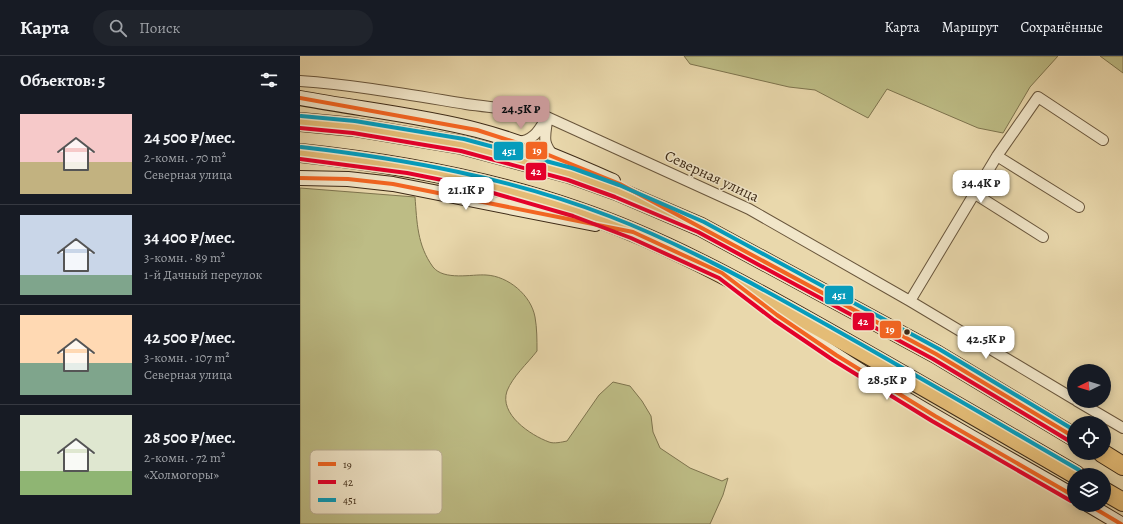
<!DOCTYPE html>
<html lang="ru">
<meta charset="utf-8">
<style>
body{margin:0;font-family:Alegreya,serif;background:#20242c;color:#f1f3f6;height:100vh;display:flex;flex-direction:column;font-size:15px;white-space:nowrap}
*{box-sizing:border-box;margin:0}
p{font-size:13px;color:#9ea1a6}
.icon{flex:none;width:22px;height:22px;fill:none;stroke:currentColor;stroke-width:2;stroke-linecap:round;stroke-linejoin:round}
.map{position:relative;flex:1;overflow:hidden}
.drawer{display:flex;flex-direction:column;background:#171b24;width:300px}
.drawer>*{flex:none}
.needle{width:26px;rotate:265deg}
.controls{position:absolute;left:767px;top:308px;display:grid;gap:8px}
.controls a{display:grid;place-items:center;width:44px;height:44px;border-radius:50%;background:#171b24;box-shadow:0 2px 10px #0003;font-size:20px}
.price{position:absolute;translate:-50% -34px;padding:0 9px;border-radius:8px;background:#fff;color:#222;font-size:13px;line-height:26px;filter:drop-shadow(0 1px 2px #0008)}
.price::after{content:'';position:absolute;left:50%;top:24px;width:12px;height:9px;margin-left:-6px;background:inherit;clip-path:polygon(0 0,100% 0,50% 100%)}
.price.current{background:#c59692;color:#111}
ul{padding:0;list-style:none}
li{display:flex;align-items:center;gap:12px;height:100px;padding:0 20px}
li+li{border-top:1px solid #363941}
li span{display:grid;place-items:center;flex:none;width:112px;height:80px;border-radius:0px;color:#555}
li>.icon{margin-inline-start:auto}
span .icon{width:48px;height:48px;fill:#fffc;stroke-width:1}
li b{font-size:17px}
h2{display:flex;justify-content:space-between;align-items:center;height:48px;padding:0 20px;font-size:17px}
header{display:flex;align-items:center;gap:24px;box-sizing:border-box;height:56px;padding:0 20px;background:#171b24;border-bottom:1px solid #363941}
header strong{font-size:19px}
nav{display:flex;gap:22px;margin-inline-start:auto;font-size:14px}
.search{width:280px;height:36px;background:#20242c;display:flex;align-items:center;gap:10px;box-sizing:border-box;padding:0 14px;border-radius:22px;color:#9ea1a6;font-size:15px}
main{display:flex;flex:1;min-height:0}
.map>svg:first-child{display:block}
</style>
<header>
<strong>Карта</strong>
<div class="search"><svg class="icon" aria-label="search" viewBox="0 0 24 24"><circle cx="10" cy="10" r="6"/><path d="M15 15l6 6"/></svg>Поиск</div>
<nav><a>Карта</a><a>Маршрут</a><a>Сохранённые</a></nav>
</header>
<main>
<section class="drawer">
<h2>Объектов: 5<svg class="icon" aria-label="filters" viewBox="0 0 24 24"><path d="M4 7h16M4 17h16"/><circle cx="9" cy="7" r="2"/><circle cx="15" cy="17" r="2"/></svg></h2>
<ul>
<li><span style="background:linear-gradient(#f6c9c9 60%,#c2b280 0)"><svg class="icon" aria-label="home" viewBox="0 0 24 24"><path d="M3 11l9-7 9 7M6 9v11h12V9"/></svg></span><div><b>24 500 ₽/мес.</b><p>2-комн. · 70 m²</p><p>Северная улица</p></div></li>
<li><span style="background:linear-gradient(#c9d6e8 75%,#7fa58c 0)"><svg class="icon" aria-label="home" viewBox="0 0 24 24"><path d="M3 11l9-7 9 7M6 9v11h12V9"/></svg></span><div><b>34 400 ₽/мес.</b><p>3-комн. · 89 m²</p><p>1-й Дачный переулок</p></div></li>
<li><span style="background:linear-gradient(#ffd9b3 60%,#7fa58c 0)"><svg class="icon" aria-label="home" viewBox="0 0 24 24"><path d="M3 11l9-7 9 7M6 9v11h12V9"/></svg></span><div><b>42 500 ₽/мес.</b><p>3-комн. · 107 m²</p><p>Северная улица</p></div></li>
<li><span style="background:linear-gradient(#dfe7d0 70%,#8fb573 0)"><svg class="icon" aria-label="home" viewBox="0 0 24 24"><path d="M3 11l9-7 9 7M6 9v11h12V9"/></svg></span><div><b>28 500 ₽/мес.</b><p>2-комн. · 72 m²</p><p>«Холмогоры»</p></div></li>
</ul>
</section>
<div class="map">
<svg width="823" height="468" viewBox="0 0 823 468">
<rect width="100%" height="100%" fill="#e9d8ac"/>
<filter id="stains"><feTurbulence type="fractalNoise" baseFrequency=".005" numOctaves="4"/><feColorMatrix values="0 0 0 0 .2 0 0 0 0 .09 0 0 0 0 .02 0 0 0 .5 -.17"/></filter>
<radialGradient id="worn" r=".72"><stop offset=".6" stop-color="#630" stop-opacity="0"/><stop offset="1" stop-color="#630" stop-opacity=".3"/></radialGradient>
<path fill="#bdbc85" stroke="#7e744e" d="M 384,0 L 758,0 L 730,31 L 703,77 L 678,72 L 587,33 L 568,62 L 515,34 L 489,31 L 390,8 Z
M 800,0 L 823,0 L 823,17 Z
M 0,132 L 115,141 C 117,166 117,189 133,211 C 144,225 172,218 186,219 C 208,220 231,239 235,261 C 237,272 237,284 237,295 C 227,308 213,320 207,335 C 199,358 230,379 249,386 C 254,388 262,386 267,385 L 299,339 L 313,326 L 330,330 L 342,345 L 351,360 L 353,376 L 360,392 L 390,412 L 422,425 L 428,422 L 423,439 L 410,468 L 0,468 Z"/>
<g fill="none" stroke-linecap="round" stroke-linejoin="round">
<defs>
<path id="street" d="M 0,25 C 56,29 111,39 166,48 C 194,52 221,53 247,61 L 449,153 L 610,245 L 774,343
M 247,65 C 245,81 242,87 254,100
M 217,86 C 234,85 239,74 247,61
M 697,100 L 779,151
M 675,138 L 743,181
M 610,245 L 697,100 L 738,41 L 803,84
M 777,345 L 823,372"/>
<path id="secondary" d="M 0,42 C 59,53 119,59 177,74 C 224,86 269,106 313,125
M 0,122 L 48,123 L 93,128 L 295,168
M 457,244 C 556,319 667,378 774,440
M 789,449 L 821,468"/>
<path id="highway" d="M 0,66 L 54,71 L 162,89 L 270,118 L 317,135 L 401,171 L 636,298 L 774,381
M 0,97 C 94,107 186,123 275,154 C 361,183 439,226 517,270 C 604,319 690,369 776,419
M 802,397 L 823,410
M 804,435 L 823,446"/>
</defs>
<use href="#street" stroke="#69563c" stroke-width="12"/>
<use href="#secondary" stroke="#3e2b17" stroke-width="16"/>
<use href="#highway" stroke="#3e2b17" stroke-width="20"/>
<use href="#street" stroke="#f1e6c9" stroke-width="10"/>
<use href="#secondary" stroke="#f1e6c9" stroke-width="14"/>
<use href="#highway" stroke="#e4bc76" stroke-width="18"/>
<defs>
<path id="bus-1" d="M 0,42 L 177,74 L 224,89 L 320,128 L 636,298 L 774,381
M 0,122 L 48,123 L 93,128 L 333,176 L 422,217 L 477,259 L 536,299 L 635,360 L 774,440
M 789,449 L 821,468"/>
<path id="bus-2" d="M 0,72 L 53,77 L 161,95 L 268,124 L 315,141 L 398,176 L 633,303 L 771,386
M 0,103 L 107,117 L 162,128 L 273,160 L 331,182 L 419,222 L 474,264 L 533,304 L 632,365 L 771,445"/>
<path id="bus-3" d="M 1,60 L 55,65 L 164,83 L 272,112 L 319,129 L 404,166 L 639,293 L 774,374
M 1,91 C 106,103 210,122 309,160 C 387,190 461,232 534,273 C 616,319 698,367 779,414"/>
</defs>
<use href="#bus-1" stroke="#f1e6c9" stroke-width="7"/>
<use href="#bus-2" stroke="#f1e6c9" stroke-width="7"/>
<use href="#bus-3" stroke="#f1e6c9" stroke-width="7"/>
<use href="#bus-1" stroke="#f26522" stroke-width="4"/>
<use href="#bus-2" stroke="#e4002b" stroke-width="4"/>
<use href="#bus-3" stroke="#069cbc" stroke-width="4"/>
</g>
<circle fill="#3e2b17" stroke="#f1e6c9" stroke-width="1.5" cx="607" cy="276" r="3.5"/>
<g text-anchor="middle" stroke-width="3" stroke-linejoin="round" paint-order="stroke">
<g font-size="15" fill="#3e2b17" stroke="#f1e6c9">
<text transform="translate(412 120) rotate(25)" y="5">Северная улица</text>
</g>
</g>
<rect x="10" y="394" width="132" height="64" rx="6" fill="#f1e6c9" stroke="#bbae94" stroke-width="1"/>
<rect x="18" y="406" width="18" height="4" fill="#f26522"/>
<rect x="18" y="424" width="18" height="4" fill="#e4002b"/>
<rect x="18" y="442" width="18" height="4" fill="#069cbc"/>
<g font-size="11" fill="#3e2b17">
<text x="43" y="412">19</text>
<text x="43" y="430">42</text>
<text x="43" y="448">451</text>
</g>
<g stroke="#f1e6c9" stroke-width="1.5">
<rect x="225" y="85" width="23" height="19" rx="4" fill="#f26522"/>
<rect x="193" y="85" width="31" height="20" rx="4" fill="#069cbc"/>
<rect x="225" y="106" width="22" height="19" rx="4" fill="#e4002b"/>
<rect x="524" y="229" width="30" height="20" rx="4" fill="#069cbc"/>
<rect x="552" y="256" width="23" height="19" rx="4" fill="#e4002b"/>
<rect x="579" y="264" width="23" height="19" rx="4" fill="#f26522"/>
</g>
<g font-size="11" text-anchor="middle" font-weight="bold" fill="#fff">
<text x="237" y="98">19</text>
<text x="209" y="99">451</text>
<text x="236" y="119">42</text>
<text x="539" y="243">451</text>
<text x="563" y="269">42</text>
<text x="590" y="277">19</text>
</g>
<rect width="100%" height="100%" filter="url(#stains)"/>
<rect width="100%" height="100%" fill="url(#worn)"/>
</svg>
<div class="controls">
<a><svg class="needle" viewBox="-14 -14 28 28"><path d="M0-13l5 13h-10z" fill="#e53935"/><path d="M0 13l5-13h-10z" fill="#9ea1a6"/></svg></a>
<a><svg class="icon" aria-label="locate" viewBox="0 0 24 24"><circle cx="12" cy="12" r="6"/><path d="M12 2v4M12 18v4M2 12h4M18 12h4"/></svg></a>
<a><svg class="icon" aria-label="layers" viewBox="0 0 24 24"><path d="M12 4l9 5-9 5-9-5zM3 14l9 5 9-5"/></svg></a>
</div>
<b class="price current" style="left:221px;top:74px">24.5K ₽</b>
<b class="price" style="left:681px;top:148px">34.4K ₽</b>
<b class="price" style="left:166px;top:155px">21.1K ₽</b>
<b class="price" style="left:686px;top:304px">42.5K ₽</b>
<b class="price" style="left:587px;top:345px">28.5K ₽</b>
</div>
</main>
